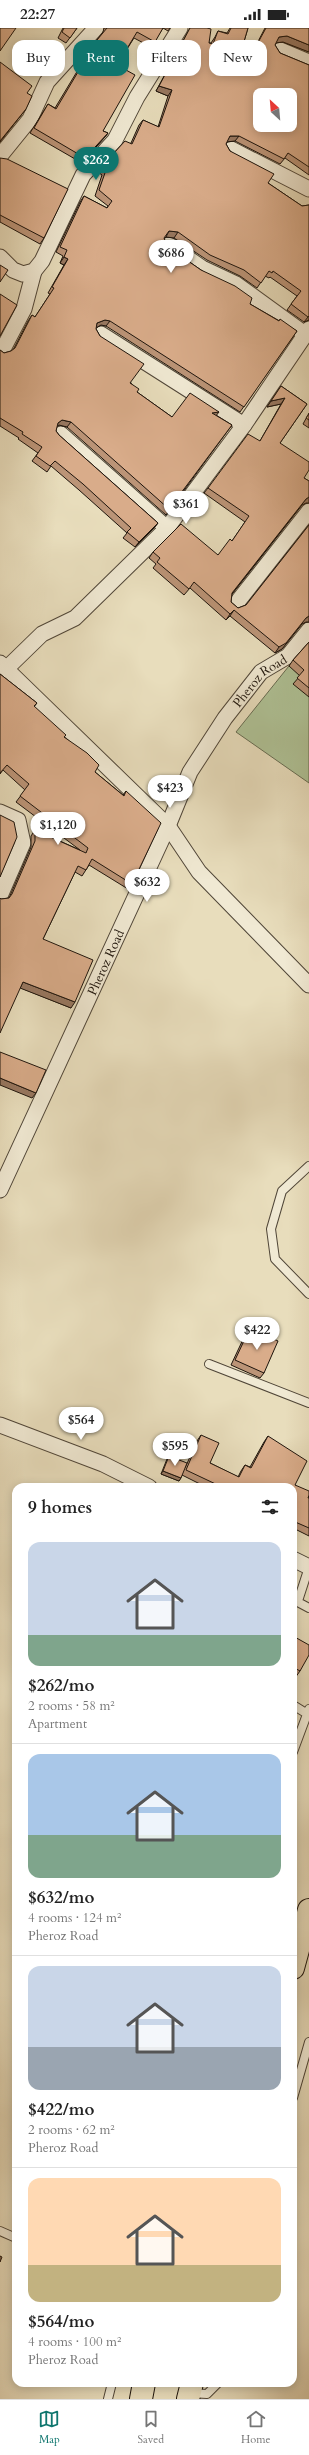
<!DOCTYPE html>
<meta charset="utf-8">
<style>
body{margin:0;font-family:Cardo,serif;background:#f6f6f6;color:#222;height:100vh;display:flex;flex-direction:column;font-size:15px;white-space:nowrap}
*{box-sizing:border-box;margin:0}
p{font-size:13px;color:#767676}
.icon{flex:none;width:22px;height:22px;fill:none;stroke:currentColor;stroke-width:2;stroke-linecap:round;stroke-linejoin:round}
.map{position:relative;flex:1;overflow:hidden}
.panel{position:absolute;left:12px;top:1455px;width:285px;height:904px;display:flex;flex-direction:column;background:#fff;border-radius:12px;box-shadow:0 2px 10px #0003}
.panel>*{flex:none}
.guide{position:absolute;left:12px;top:12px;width:285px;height:36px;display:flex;gap:8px}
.needle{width:26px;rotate:334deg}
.fabs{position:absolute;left:253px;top:60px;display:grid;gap:8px}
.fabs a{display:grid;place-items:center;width:44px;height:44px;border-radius:8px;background:#fff;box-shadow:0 2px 10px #0003;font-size:20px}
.price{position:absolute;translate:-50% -34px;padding:0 9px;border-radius:14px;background:#fff;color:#222;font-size:13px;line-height:26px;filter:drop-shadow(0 1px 2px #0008)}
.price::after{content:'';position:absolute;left:50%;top:24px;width:12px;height:9px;margin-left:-6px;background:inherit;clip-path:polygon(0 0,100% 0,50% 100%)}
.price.on{background:#0f766e;color:#fff}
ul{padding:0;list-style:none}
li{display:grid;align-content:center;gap:8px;height:212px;padding:0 16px}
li+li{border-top:1px solid #e0e0e0}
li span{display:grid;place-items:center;height:124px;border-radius:12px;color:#555}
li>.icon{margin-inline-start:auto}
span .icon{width:72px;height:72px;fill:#fffc;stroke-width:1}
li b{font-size:17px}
h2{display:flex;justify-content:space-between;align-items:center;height:48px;padding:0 16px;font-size:17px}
.pill{padding:0 14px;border-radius:12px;background:#fff;box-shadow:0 2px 10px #0003;font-size:14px;line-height:36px}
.pill.on{background:#0f766e;color:#fff}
.status{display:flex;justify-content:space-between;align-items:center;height:28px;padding:0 20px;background:#fff;direction:ltr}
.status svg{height:11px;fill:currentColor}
.tabs{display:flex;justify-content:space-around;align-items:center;height:56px;border-top:1px solid #e0e0e0;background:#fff;font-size:11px;color:#767676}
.tabs a{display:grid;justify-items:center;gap:2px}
.tabs .on{color:#0f766e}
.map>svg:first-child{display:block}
</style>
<div class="status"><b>22:27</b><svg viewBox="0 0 49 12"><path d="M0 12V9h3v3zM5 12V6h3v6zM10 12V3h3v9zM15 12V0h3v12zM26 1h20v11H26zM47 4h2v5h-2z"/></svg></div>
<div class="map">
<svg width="309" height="2371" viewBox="0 0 309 2371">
<rect width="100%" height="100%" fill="#e8ddbc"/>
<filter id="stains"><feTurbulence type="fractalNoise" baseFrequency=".005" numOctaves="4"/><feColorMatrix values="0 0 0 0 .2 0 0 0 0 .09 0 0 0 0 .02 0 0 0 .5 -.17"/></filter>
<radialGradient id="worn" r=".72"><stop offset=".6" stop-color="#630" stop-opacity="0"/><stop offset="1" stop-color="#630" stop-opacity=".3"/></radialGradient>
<path fill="#afc296" stroke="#666b51" d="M 309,613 L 309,755 L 236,704 Z"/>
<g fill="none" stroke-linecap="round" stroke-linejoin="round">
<defs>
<path id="lane" d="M 309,1138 L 282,1163 L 271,1201 L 275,1231 L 309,1266
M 209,1336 L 309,1375
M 294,1572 L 309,1580
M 298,1573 L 309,1539
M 293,1677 L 309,1687
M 293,1724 L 309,1681
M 293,2070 L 309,2014
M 0,2203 L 16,2210
M 190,2365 L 207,2366 L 218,2355
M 108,2371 L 112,2355"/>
<g id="street">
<path d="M 280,22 L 309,34"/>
<path d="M 231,121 L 309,161"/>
<path d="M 0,128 L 30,91 L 47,54 L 96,0"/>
<path d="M 169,217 L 202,240 L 236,256 L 305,306"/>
<path d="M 0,229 L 13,242 L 23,246 L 34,243 L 42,233 L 83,147 L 115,112 L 137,69 L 180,0"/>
<path d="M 101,306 L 244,397"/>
<path d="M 0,321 L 3,321 L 24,281 L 34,243"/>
<path d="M 61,406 L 167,500"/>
<path d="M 235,577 L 309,483"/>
<path d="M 0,635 L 168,798 L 199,844 L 309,957"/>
<path d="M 6,641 L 42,606 L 75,590 L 167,500 L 244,397 L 309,301"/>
<path d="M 0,784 L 18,792 L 23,815 L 0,868"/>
<path id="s1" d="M 0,1162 L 168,798 L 190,744 L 225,690 L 261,644 L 288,628 L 309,602"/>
<path d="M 0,1397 L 103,1436 L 149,1459"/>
<path d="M 293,1531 L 309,1539"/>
</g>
<path id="highway" d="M 293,1940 L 309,1882
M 141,2371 L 144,2355
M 188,2371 L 192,2355"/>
</defs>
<use href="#lane" stroke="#504638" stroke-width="10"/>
<use href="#street" stroke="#504638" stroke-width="17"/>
<use href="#highway" stroke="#1d140c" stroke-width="24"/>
<use href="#lane" stroke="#f0e9d3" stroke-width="8"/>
<use href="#street" stroke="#f0e9d3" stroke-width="15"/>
<use href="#highway" stroke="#e8ddbc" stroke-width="22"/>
</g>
<path fill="#bb9477" stroke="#1d140c" d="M 63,0 L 77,0 L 66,15 L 58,10 Z
M 104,0 L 170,0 L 168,3 L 163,0 L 151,19 L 134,10 L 117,37 L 103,103 L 108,105 L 104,110 L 82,135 L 30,105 L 48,76 L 55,80 L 93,17 L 103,4 Z
M 190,0 L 207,0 L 209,15 L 211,15 L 215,9 L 218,3 L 227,5 L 230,0 L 248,0 L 240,27 L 249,31 L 265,0 L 309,0 L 309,24 L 283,14 L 276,15 L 275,17 L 280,25 L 309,37 L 309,147 L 285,130 L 280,136 L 235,113 L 227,114 L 226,116 L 230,123 L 268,155 L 302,178 L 309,177 L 309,292 L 304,294 L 287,282 L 297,268 L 270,249 L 269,250 L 265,248 L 257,260 L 240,248 L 207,232 L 174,210 L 166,209 L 164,211 L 168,219 L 250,276 L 297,303 L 240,384 L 106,298 L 101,297 L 96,300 L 96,301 L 100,308 L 137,364 L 172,389 L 216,387 L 232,397 L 166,487 L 67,399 L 59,397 L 57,398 L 56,403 L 59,407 L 158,495 L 154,500 L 135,519 L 123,510 L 127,505 L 79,462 L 51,438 L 47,444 L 32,433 L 38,425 L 18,411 L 19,410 L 0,398 L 0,322 L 4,325 L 11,323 L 13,322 L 28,293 L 32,287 L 35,289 L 50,266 L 48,265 L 64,237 L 60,235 L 63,228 L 56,224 L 80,174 L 84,168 L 107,180 L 108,178 L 95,168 L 102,147 L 98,144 L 101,139 L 131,115 L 139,97 L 143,92 L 158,99 L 168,68 L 156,63 Z
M 0,130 L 44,210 L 40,216 L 0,194 Z
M 281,358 L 307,376 L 280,415 L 304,450 L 309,453 L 309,475 L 306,475 L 302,477 L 232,566 L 231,574 L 238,580 L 246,577 L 309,497 L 309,594 L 306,594 L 302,596 L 282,621 L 275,625 L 230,588 L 226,592 L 190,560 L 184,567 L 153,540 L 156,536 L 149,530 L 153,524 L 218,527 L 232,513 L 245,494 L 204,465 L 208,460 L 260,413 L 281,376 L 267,379 Z
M 309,385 L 309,400 L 303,396 Z
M 309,614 L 309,669 L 293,656 L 300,648 L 289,638 L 293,632 Z
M 0,646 L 37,675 L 34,679 L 64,709 L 95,744 L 123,767 L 126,763 L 132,856 L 128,861 L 89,837 L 82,848 L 75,844 L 43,911 L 71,980 L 21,960 L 1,871 L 9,870 L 31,819 L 31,808 L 35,802 L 80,822 L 16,774 L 25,762 L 3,742 L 0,746 Z
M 250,1300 L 264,1345 L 260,1350 L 231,1337 L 246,1305 Z
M 201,1407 L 210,1435 L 238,1449 L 241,1443 L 245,1437 L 250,1439 L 264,1414 L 268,1408 L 295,1457 L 309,1470 L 309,1508 L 293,1500 L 293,1459 L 206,1459 L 182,1447 L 179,1453 L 161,1446 L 167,1431 L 169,1428 L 185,1440 L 197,1413 Z
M 293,1608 L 300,1643 L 295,1650 L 293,1649 Z"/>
<path fill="#987861" stroke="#1d140c" d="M 287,8 L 309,17 L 309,24 L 283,14 L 275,15 L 279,9 Z
M 159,58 L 172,62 L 168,68 L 156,63 Z
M 26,81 L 22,86 L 0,114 L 0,113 Z
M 108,105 L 104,110 L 82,135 L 85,130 Z
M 230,108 L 239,108 L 235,113 L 226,114 Z
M 169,203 L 178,204 L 174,210 L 166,209 Z
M 64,229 L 68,231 L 64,237 L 60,235 Z
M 309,288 L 309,292 L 304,294 L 308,289 Z
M 105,292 L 110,293 L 106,298 L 101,297 L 94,301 L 97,295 Z
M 285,370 L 281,376 L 267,379 L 271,373 Z
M 219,384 L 215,389 L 212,385 Z
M 62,392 L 71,394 L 67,399 L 59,397 L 54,400 L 58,395 Z
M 309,469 L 309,475 L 306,475 L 302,477 L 228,571 L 306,471 Z
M 158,495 L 154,500 L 135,519 L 139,514 Z
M 234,582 L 230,588 L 226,592 L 230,586 Z
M 309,588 L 309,594 L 306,594 L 302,596 L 282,621 L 275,625 L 279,619 L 306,590 Z
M 23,954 L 75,974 L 71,980 L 20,960 Z
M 0,1050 L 36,1065 L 32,1070 L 0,1057 Z
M 163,1443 L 181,1450 L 179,1453 L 161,1446 Z"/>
<path fill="#d9ac8a" stroke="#1d140c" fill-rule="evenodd" d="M 0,0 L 16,0 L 0,23 Z
M 64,0 L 77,0 L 70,10 L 62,4 Z
M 107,0 L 163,0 L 155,14 L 137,4 L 117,37 L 135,47 L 103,103 L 108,105 L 85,130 L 34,100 L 48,76 L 56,81 L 97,12 Z
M 190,0 L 207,0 L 211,1 L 209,15 L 213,16 L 218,3 L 228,6 L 231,0 L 248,0 L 240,27 L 249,31 L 266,0 L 309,0 L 309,17 L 287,8 L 279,9 L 275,17 L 280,25 L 309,37 L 309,139 L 288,125 L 284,131 L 239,108 L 230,108 L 226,116 L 230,123 L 274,146 L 268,155 L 302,178 L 309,177 L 309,288 L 308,289 L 291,276 L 301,263 L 273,243 L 272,245 L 269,243 L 261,255 L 244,242 L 210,227 L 178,204 L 169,203 L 164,210 L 168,219 L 201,242 L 235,258 L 252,270 L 250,276 L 279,293 L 280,291 L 297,303 L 244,379 L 110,293 L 105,292 L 97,295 L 96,301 L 100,308 L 144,336 L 130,355 L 139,361 L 137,364 L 172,389 L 190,365 L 219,384 L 212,385 L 232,397 L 169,481 L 71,394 L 62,392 L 58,395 L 56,403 L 59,407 L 158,495 L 139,514 L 127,504 L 131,500 L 83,456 L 55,433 L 50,438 L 36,428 L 42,419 L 22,406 L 23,404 L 0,390 L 0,322 L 4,325 L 11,323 L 15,320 L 32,287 L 35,289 L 54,260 L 52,259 L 68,231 L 64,229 L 67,222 L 60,219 L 84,168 L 107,180 L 112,173 L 99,162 L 106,142 L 101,139 L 125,113 L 132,116 L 143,92 L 159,99 L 172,62 L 159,58 ZM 260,67 L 290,67 L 290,97 L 260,97 Z
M 0,34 L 32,58 L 27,65 L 32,68 L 26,81 L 0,113 Z
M 0,130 L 7,131 L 68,161 L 44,210 L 0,187 Z
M 0,237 L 8,242 L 0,254 Z
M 0,266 L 17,277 L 0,308 Z
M 281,358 L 307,376 L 280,415 L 309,434 L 309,442 L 304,450 L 309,453 L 309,469 L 306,471 L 232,565 L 231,574 L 238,580 L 246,577 L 309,497 L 309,588 L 306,590 L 286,615 L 279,619 L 234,582 L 230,586 L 194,554 L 189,561 L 157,534 L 160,530 L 153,524 L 181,496 L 218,527 L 230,511 L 232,513 L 249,488 L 208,460 L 248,406 L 260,413 L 285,370 L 271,373 Z
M 309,386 L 309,392 L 306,390 Z
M 309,614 L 309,660 L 297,650 L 304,642 L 293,632 Z
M 0,646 L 37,675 L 34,678 L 66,707 L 64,709 L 87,725 L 99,737 L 95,744 L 124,768 L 126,763 L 161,795 L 132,856 L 92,831 L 86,842 L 78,838 L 43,911 L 93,932 L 75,974 L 23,954 L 0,1005 L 0,870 L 1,871 L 9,870 L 12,866 L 35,813 L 35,802 L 86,825 L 88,820 L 20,768 L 29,756 L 7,737 L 0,745 Z
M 0,787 L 14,794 L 17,809 L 0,849 Z
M 0,1024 L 46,1042 L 36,1065 L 0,1050 Z
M 250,1300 L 278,1313 L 264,1345 L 235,1332 Z
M 201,1407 L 219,1415 L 210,1435 L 239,1449 L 245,1437 L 251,1440 L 268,1408 L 307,1433 L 295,1457 L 309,1463 L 309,1467 L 308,1470 L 309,1470 L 309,1500 L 293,1493 L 293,1459 L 222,1459 L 186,1442 Z
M 169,1428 L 187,1435 L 181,1450 L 163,1443 Z
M 293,1608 L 309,1617 L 309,1627 L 300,1643 L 293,1639 Z
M 0,2228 L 2,2229 L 0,2234 Z"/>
<g text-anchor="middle" stroke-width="3.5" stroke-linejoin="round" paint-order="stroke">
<g font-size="13" fill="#1d140c" stroke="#f0e9d3">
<text dy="5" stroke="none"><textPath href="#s1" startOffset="575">Pheroz Road</textPath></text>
<text dy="5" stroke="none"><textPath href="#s1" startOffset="251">Pheroz Road</textPath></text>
</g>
</g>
<rect width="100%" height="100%" filter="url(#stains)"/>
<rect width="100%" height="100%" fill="url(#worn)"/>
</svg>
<div class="fabs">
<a><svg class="needle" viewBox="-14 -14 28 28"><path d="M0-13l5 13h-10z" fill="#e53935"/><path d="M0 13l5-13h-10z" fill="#767676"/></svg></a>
</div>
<b class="price on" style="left:96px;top:153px">$262</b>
<b class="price" style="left:171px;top:246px">$686</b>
<b class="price" style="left:186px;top:497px">$361</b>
<b class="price" style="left:170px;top:781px">$423</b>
<b class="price" style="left:58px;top:818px">$1,120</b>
<b class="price" style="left:147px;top:875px">$632</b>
<b class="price" style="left:257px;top:1323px">$422</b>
<b class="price" style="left:81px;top:1413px">$564</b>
<b class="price" style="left:175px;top:1439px">$595</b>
<div class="guide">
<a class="pill">Buy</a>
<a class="pill on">Rent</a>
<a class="pill">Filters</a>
<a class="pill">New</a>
</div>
<section class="panel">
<h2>9 homes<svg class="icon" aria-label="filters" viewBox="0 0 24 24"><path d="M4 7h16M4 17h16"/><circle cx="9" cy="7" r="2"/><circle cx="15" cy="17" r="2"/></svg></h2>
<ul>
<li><span style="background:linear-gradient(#c9d6e8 75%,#7fa58c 0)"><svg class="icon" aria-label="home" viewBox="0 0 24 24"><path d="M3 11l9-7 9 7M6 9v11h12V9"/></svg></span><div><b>$262/mo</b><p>2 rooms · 58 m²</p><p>Apartment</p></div></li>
<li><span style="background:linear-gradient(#a9c7e8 65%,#7fa58c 0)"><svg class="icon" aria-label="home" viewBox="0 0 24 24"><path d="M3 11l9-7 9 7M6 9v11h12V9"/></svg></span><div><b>$632/mo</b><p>4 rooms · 124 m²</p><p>Pheroz Road</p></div></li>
<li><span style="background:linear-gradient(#c9d6e8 65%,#9aa5b1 0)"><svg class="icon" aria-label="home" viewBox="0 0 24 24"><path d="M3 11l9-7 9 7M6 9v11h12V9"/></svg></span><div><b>$422/mo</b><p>2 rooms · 62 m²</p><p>Pheroz Road</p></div></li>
<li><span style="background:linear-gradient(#ffd9b3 70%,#c2b280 0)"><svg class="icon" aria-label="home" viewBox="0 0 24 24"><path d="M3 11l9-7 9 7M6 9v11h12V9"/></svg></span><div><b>$564/mo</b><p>4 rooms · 100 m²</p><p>Pheroz Road</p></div></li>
</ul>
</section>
</div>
<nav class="tabs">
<a class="on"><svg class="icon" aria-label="map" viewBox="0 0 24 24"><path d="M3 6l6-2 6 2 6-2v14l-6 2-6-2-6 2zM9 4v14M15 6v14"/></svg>Map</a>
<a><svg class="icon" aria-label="saved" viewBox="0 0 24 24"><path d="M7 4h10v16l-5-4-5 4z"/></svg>Saved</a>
<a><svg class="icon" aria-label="home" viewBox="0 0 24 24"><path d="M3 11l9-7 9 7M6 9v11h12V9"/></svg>Home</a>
</nav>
